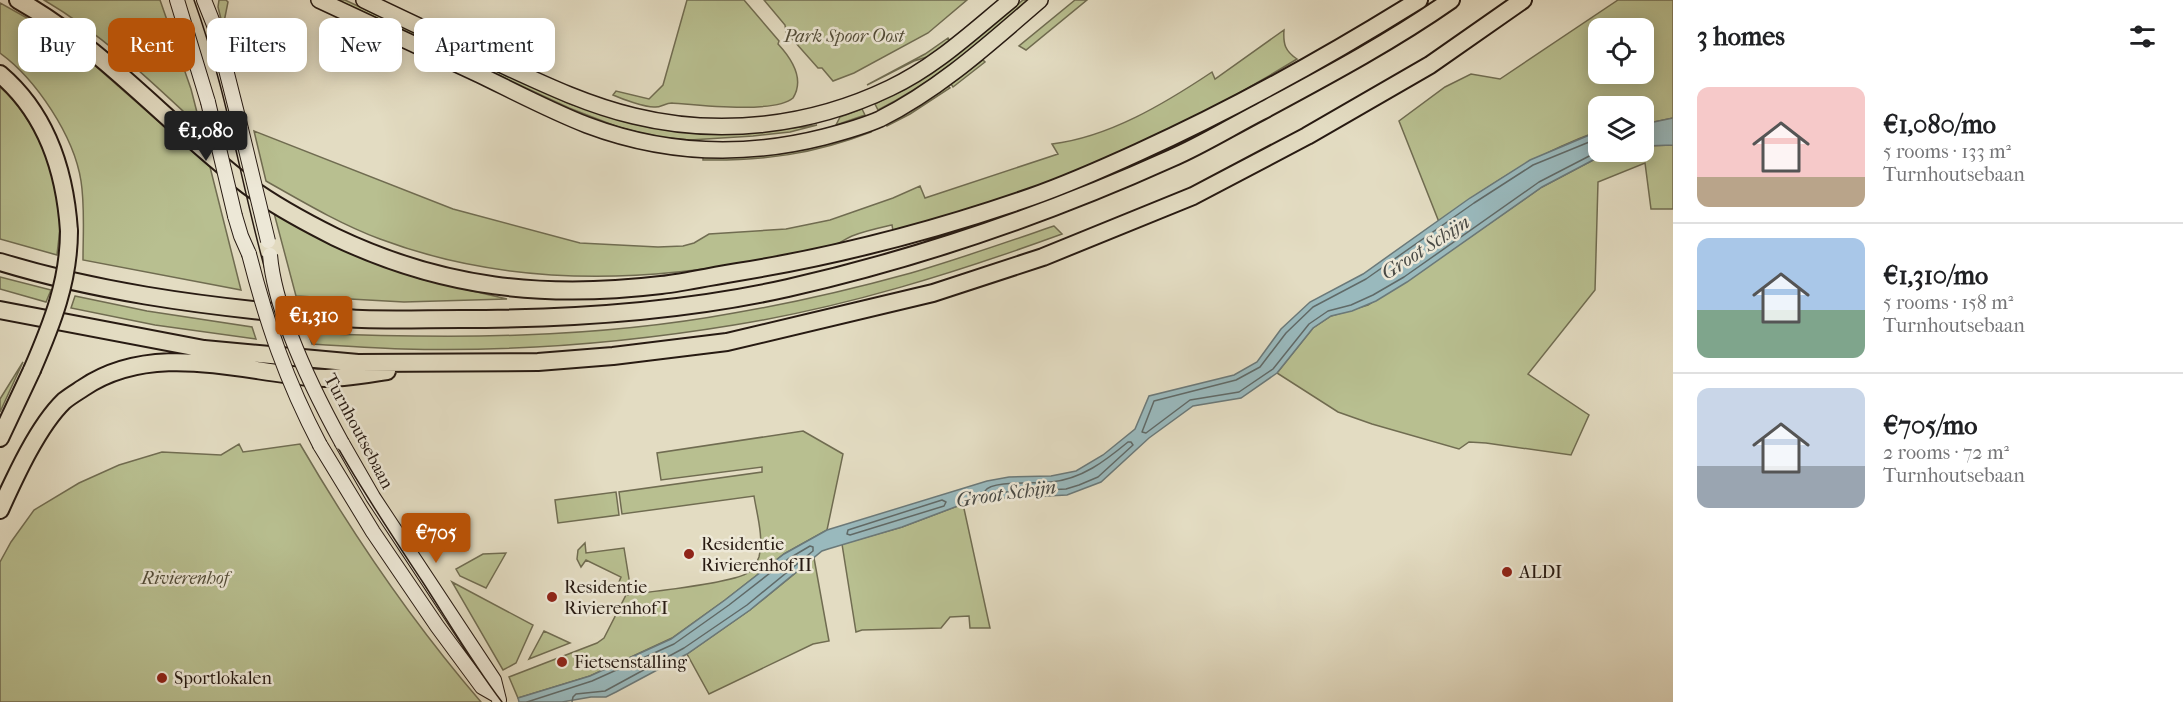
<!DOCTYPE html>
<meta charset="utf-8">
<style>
body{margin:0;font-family:"IM FELL French Canon",serif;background:#f2f2f2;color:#202124;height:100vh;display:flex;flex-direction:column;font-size:22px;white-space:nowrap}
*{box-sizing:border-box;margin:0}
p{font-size:20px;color:#757577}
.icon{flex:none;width:33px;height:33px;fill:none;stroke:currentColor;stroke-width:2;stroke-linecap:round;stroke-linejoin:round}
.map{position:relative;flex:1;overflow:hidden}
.side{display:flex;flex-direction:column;background:#fff;width:510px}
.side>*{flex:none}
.hud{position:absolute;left:18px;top:18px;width:570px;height:54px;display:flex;gap:12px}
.controls{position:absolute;left:1588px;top:18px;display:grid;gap:12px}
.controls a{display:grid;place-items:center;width:66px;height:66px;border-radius:12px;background:#fff;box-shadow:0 3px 15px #0003;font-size:30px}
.price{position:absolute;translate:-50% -51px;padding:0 14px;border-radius:6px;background:#b45309;color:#fff;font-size:20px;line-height:39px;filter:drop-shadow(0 2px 3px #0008)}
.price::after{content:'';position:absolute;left:50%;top:36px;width:18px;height:14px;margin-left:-9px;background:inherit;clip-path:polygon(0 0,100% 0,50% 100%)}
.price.current{background:#222;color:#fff}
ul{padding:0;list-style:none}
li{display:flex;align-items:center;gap:18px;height:150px;padding:0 24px}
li+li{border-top:2px solid #e0e0e0}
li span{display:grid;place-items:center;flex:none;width:168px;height:120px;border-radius:12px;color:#555}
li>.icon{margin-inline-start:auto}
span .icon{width:72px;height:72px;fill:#fffc;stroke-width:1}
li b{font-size:26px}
h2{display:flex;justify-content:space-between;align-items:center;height:72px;padding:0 24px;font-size:26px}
.pill{padding:0 21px;border-radius:12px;background:#fff;box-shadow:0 3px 15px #0003;font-size:21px;line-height:54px}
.pill.current{background:#b45309;color:#fff}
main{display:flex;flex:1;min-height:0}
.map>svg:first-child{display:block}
</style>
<main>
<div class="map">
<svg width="1673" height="702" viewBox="0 0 1673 702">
<rect width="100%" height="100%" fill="#e3dcc2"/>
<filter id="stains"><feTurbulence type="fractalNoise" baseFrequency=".00333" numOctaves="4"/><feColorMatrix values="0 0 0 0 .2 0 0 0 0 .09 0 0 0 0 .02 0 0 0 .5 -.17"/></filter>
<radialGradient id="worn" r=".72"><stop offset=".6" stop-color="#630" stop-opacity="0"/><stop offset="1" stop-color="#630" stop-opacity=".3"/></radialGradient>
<path fill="#b8bf90" stroke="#706c51" stroke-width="1.5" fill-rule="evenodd" d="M 44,0 L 160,0 L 191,89 L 201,128 C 152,82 102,34 44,0 Z
M 219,0 L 226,0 L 228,2 L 223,27 L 218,7 Z
M 338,0 L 345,0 L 570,104 L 639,125 L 709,134 L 752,133 L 817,125 L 790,132 L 753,136 L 690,140 L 656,137 L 618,127 L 569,108 Z
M 687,0 L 744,0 L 779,41 L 778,44 C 791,58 805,79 793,98 C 774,114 697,105 672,103 C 665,103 660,108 654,107 C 644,107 622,99 613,95 L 616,91 L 649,99 L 663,85 Z
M 764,0 L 967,0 L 928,33 L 854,73 L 833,81 L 822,68 L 818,68 L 786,32 L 785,25 Z
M 1023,0 L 1032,0 C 981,41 937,80 878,110 L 875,104 L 942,65 Z
M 1075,0 L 1087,0 L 1026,50 L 1019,46 Z
M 1618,0 L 1673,0 L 1673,118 L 1644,124 L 1644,106 L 1599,106 L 1599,131 C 1538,153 1490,183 1439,222 L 1399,121 L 1445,87 L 1471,74 L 1500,79 ZM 1599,28 L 1644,28 L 1644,74 L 1599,74 Z
M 0,3 L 36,23 L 84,56 L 210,167 L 241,290 L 83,260 C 83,234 85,206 81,181 C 74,136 36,79 0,53 Z
M 1284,30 C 1283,44 1285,51 1297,59 C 1202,117 1093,171 986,205 C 956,214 924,222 893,231 L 892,225 C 879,228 865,231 852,236 C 845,239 839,244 832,246 C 809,252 784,255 760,260 C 633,284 502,285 380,239 C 340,224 303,202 266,181 L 254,131 L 453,209 L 580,243 L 658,247 L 683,246 L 694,243 L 709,234 L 786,229 L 830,220 L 893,198 L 920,186 L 925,198 L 1058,154 L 1052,144 C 1109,137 1164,104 1212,72 L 1215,79 Z
M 948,38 L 950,41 L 930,56 L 914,61 L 867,85 L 925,54 Z
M 983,60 L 985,62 L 953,87 L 951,84 Z
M 948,86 L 950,88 L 910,114 L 887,126 L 886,123 Z
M 0,87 C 34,117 60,177 60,222 C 60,233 58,244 57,255 L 0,239 Z
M 862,109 L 865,115 L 836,125 L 840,117 Z
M 870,129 L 871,132 C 814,154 764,161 703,160 L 703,157 C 762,159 815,150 870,129 Z
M 1673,145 L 1673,209 L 1651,209 L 1645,163 L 1598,182 L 1595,290 L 1528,374 L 1589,415 L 1571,455 L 1486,443 L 1469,442 L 1459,449 L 1372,424 L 1338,412 L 1277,373 L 1313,328 L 1331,316 L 1368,305 L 1444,255 L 1542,187 L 1595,159 L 1616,152 L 1644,152 L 1644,146 Z
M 274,213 L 333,246 L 421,279 L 507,299 L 404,302 L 296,296 Z
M 1054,226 L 1062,234 C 955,273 846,307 734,325 C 625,343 513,352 403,349 C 373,348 342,346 312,344 L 308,333 C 450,339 593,339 734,313 C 793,303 853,289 911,273 C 959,259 1007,242 1054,226 Z
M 0,277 L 51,290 L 46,302 L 0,289 Z
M 75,296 L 147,311 L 252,327 L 256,339 L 155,325 L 71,308 Z
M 23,362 L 0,412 L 0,399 Z
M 803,431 L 843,454 L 827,530 L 784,554 L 725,600 L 672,638 L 590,676 L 518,698 L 509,677 L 597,643 L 604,638 L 626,595 C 647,592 737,583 749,572 C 754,569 757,562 759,557 C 764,538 757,515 754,496 L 622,514 L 619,492 L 762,472 L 762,467 L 661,480 L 657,453 Z
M 239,444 L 243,452 L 300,444 C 353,535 412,622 481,702 L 0,702 L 0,562 L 11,542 L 34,510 L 79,483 L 119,465 L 162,452 L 221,455 Z
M 616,492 L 619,515 L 558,523 L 555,500 Z
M 963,504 L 990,628 L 970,628 L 969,616 L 950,617 L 941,628 L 862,630 L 856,632 L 842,544 L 902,527 Z
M 585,543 L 586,553 L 624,548 L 630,585 L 617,587 L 621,577 L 586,560 L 581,567 L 577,559 L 578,550 Z
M 506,553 L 486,588 L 460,576 L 456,569 L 483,554 Z
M 814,558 L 829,641 L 813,644 L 709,694 L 687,654 L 750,610 Z
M 452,582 L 533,625 L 516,663 L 503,670 Z
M 544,631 L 570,643 L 529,659 Z"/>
<path fill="#99b9bd" stroke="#6b7979" stroke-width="1.5" d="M 1673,118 L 1673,145 L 1644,146 L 1644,124 Z
M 1599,131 L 1599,152 L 1616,152 L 1595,159 L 1542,187 L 1407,282 L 1376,301 L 1352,311 L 1331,316 L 1313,328 L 1277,373 L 1241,398 L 1193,406 L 1149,438 L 1101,482 L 1067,495 L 983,499 L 963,504 L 902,527 L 828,549 L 822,551 L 750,610 L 687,654 L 616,692 L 606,697 L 591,697 L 562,702 L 519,702 L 518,698 L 590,676 L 671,639 L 725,600 L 784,554 L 827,530 L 987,481 L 1009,477 L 1051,476 L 1076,471 L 1103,455 L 1135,429 L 1149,396 L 1234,375 L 1257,362 L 1281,329 L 1310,302 L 1363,274 L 1470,198 L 1530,160 Z"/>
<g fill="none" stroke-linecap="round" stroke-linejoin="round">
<path stroke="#606a68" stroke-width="1.5" d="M 1599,138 L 1533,165 L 1474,203 L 1366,279 L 1313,307 L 1286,333 L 1260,367 L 1236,380 L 1154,401 L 1142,432 L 1146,433 L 1190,400 L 1239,392 L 1273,369 L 1309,324 L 1328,311 L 1351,305 L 1373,295 L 1404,277 L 1539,182 L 1599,151
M 1128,442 L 1131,442 L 1133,445 L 1098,477 L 1079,485 L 1066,489 L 987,493 L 985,491 C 991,480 1038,484 1051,482 C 1082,479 1105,461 1128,442 Z
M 942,500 L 946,502 L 944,506 L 850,535 L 847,534 L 848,530 Z
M 527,702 L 592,681 L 674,644 L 729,605 L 788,559 L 810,546 L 813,547 L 813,551 L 747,605 L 684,648 L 605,691 L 576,694 L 573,697 L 572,702"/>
<defs>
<path id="secondary" d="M 177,0 L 208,102
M 204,0 L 216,30 L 241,129
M 235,216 L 241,236 L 249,254
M 342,443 L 373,497 L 494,680 L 499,700
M 320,445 L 373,532 L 437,626 L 482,687 L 496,695"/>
<path id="primary" d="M 319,0 C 373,25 426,50 480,75 C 515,92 551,111 587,125 C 664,154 745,157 824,137 C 843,132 862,127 880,119 C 940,89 990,43 1040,0
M 364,0 C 405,20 446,39 487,58 C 535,80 583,104 634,116 C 720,137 811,126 890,88 C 935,67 973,31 1011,0"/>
<path id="highway" d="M 18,0 C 105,49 169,126 248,186 C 275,206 305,222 335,237 C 442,288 544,299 661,285 C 687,282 712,276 738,272 C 837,256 936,230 1031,197 C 1068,184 1104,168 1139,152 C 1236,108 1329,56 1419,0
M 0,74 C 47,114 65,170 69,231
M 0,262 C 95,291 195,305 293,314 C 316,315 339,318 362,319 C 395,320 428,319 461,319 C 571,319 681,312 788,288 C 920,258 1048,214 1172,158 C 1202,145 1231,127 1260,112 C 1325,77 1391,42 1451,0
M 0,310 L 204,349 L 358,363 L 538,362 L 613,356 L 727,342 L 933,293 L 1043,257 L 1193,196 L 1307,136 L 1430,65 L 1523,0
M 0,438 L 32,370
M 0,510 C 15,477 38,426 64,401 C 70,396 77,392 83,388 C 151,342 234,370 309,377 C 335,380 361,375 387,371"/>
</defs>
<use href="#secondary" stroke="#271a12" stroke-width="16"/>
<use href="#primary" stroke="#271a12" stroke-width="18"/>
<use href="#highway" stroke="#271a12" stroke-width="20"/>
<use href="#secondary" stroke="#ede8d7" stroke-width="14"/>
<use href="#primary" stroke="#e3dcc2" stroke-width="15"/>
<use href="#highway" stroke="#e3dcc2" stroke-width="16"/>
<path stroke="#271a12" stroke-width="1.5" d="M 194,0 C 232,104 245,215 280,319 C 312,417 366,496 422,581 C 448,621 473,664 502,702"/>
<defs>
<path id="secondary-bridge" d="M 208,102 L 235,216
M 241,129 L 268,241
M 249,254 C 267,324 286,380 320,445
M 270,255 C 275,313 314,392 342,443"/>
<path id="highway-bridge" d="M 32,370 C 52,324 69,281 69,231"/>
</defs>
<use href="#secondary-bridge" stroke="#271a12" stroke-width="16" stroke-linecap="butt"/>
<use href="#highway-bridge" stroke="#271a12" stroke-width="20" stroke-linecap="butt"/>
<use href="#secondary-bridge" stroke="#ede8d7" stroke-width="14"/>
<use href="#highway-bridge" stroke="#e3dcc2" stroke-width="16"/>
</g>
<g fill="#8f2418" stroke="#ede8d7" stroke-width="2">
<circle cx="689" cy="554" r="6"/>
<circle cx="1507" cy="572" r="6"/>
<circle cx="552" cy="597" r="6"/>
<circle cx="562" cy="662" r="6"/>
<circle cx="162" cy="678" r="6"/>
</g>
<g text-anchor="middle" stroke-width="5" stroke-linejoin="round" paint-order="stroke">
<g font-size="18" font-style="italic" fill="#524c38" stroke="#ede8d7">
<text x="844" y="42">Park Spoor Oost</text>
<text x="185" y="584">Rivierenhof</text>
</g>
<g font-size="18" fill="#271a12" stroke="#ede8d7">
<text transform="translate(359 431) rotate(62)" y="6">Turnhoutsebaan</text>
</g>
<g font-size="18" fill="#271a12" stroke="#ede8d7" text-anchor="start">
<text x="701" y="550">Residentie<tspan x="701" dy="21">Rivierenhof II</tspan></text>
<text x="1519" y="578">ALDI</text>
<text x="564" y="593">Residentie<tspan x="564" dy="21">Rivierenhof I</tspan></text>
<text x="574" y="668">Fietsenstalling</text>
<text x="174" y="684">Sportlokalen</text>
</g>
<g font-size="20" font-style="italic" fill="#494a45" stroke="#ede8d7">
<text transform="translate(1425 247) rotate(-33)" y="7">Groot Schijn</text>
<text transform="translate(1006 493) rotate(-8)" y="7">Groot Schijn</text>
</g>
</g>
<rect width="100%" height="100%" filter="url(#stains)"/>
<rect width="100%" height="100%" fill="url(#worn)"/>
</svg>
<div class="controls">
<a><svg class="icon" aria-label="locate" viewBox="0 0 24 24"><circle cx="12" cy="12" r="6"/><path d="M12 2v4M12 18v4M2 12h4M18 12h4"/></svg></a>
<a><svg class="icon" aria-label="layers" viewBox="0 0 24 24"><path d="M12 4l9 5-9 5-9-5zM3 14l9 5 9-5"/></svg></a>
</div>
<b class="price current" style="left:206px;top:162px">€1,080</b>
<b class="price" style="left:314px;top:347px">€1,310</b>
<b class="price" style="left:436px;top:564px">€705</b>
<div class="hud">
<a class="pill">Buy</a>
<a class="pill current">Rent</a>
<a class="pill">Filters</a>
<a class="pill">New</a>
<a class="pill">Apartment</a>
</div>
</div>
<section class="side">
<h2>3 homes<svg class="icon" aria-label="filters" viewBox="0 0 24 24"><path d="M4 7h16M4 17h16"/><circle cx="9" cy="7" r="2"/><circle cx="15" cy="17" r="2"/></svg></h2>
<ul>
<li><span style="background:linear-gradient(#f6c9c9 75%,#b9a48a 0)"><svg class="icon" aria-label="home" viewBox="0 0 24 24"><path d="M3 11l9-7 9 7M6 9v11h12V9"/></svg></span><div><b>€1,080/mo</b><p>5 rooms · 133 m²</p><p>Turnhoutsebaan</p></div></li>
<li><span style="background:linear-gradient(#a9c7e8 60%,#7fa58c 0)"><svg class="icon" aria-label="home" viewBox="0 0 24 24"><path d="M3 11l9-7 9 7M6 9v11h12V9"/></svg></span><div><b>€1,310/mo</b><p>5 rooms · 158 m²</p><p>Turnhoutsebaan</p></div></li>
<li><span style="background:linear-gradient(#c9d6e8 65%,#9aa5b1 0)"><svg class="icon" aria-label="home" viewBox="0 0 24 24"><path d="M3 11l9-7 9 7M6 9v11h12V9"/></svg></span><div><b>€705/mo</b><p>2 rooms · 72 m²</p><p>Turnhoutsebaan</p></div></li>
</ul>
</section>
</main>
